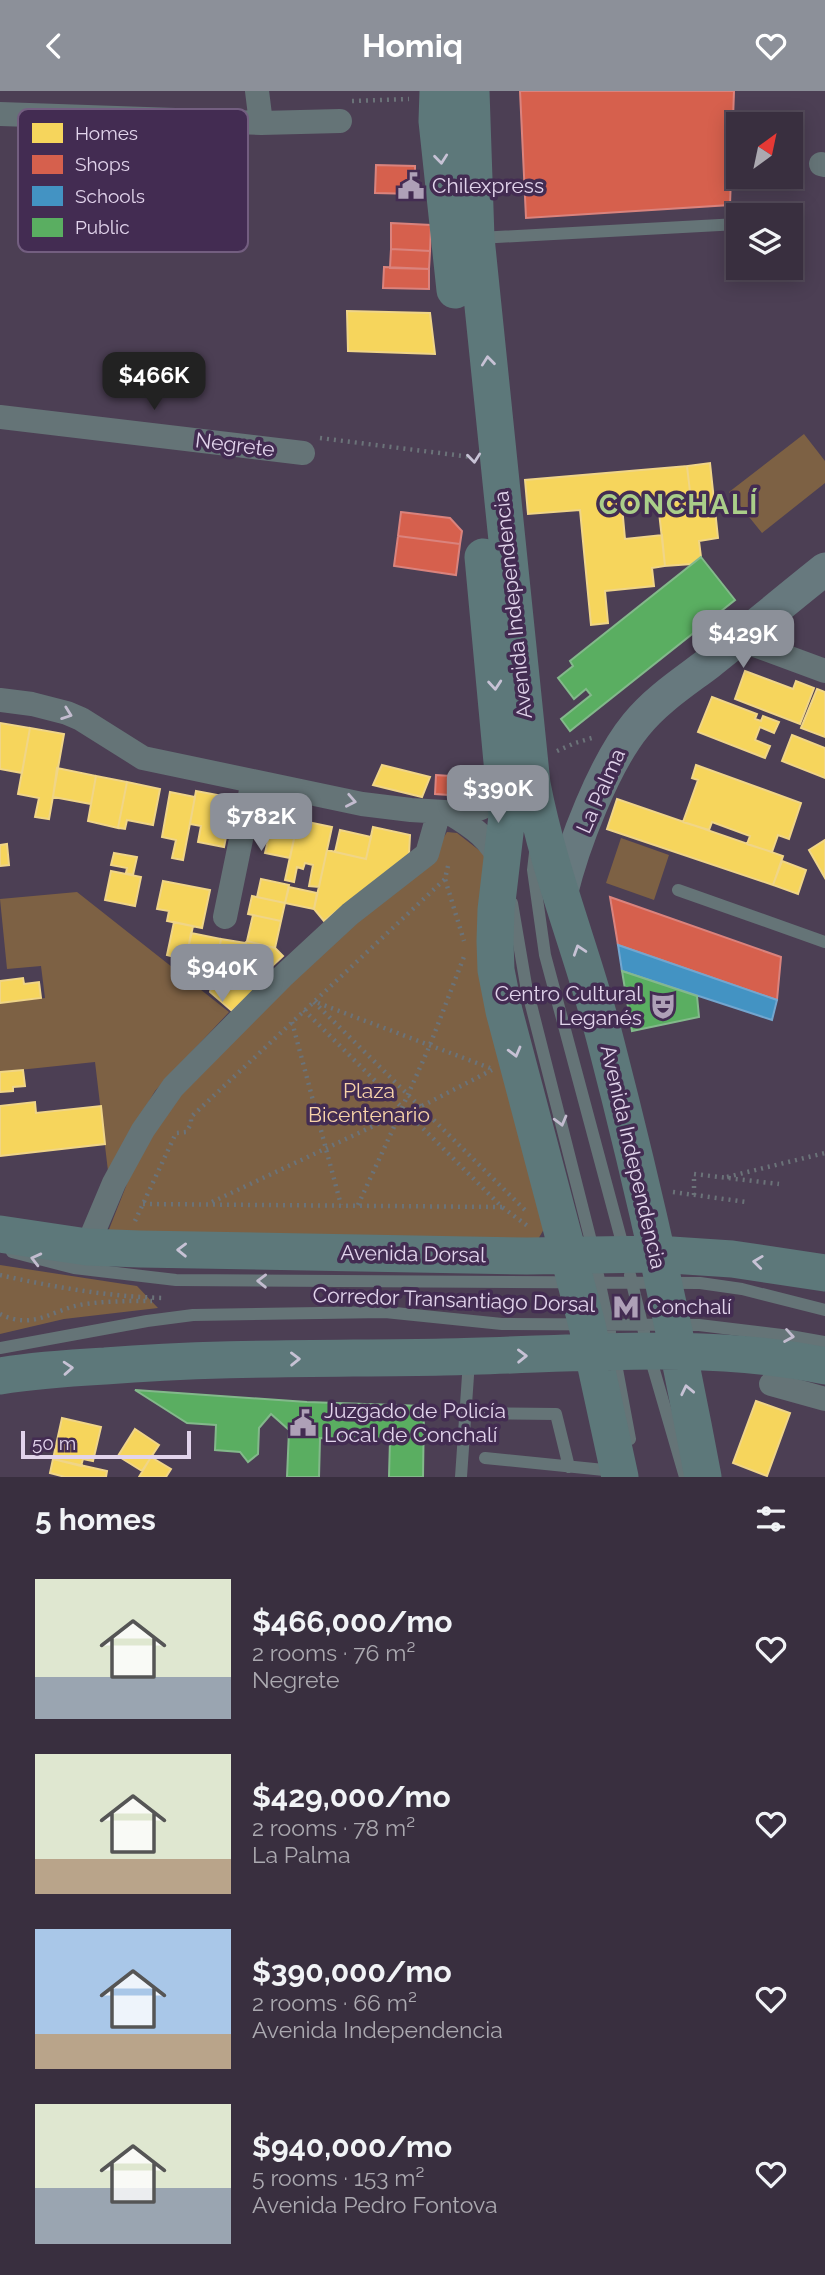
<!DOCTYPE html>
<meta charset="utf-8">
<style>
body{margin:0;font-family:Raleway,sans-serif;background:#443b4a;color:#f1f3f6;height:100vh;display:flex;flex-direction:column;font-size:26px;white-space:nowrap}
*{box-sizing:border-box;margin:0}
p{font-size:23px;color:#aba9b0}
.icon{flex:none;width:38px;height:38px;fill:none;stroke:currentColor;stroke-width:2;stroke-linecap:round;stroke-linejoin:round}
.map{position:relative;height:1386px;overflow:hidden}
.side{display:flex;flex-direction:column;background:#392f3f;flex:1}
.side>*{flex:none}
.needle{width:46px;rotate:33deg}
.controls{position:absolute;left:726px;top:21px;display:grid;gap:14px}
.controls a{display:grid;place-items:center;width:77px;height:77px;border-radius:0px;background:#392f3f;box-shadow:0 4px 18px #0003,0 0 0 2px #534a59;font-size:35px}
.scale{position:absolute;left:21px;bottom:18px;width:170px;box-sizing:border-box;padding-left:7px;border:4px solid #e2d4ec;border-top:0;font-size:19px;line-height:24px;white-space:nowrap;color:#e2d4ec;-webkit-text-stroke:5px #432c52;paint-order:stroke}
.price{position:absolute;translate:-50% -60px;padding:0 16px;border-radius:14px;background:#8c9099;color:#fff;font-size:23px;line-height:46px;filter:drop-shadow(0 2px 4px #0008)}
.price::after{content:'';position:absolute;left:50%;top:42px;width:21px;height:16px;margin-left:-10px;background:inherit;clip-path:polygon(0 0,100% 0,50% 100%)}
.price.on{background:#222;color:#fff}
ul{padding:0;list-style:none}
li{display:flex;align-items:center;gap:21px;height:175px;padding:0 35px}
li span{display:grid;place-items:center;flex:none;width:196px;height:140px;border-radius:0px;color:#555}
li>.icon{margin-inline-start:auto}
span .icon{width:84px;height:84px;fill:#fffc;stroke-width:1}
li b{font-size:30px}
h2{display:flex;justify-content:space-between;align-items:center;height:84px;padding:0 35px;font-size:30px}
header{display:flex;justify-content:space-between;align-items:center;height:91px;padding:0 35px;background:#8c9099;color:#fff;font-size:32px;font-weight:700}
.map>svg:first-child{display:block}
</style>
<header><svg class="icon" aria-label="back" viewBox="0 0 24 24"><path d="M15 5l-7 7 7 7"/></svg>Homiq<svg class="icon" aria-label="heart" viewBox="0 0 24 24"><path d="M12 20l-8-8c-3-5 5-10 8-4 3-6 11-1 8 4z"/></svg></header>
<div class="map">
<svg width="825" height="1386" viewBox="0 0 825 1386">
<rect width="100%" height="100%" fill="#4c3f54"/>
<path fill="#7d6144" d="M 804,343 L 825,370 L 825,392 L 762,442 L 729,401 Z
M 447,741 L 457,742 L 484,763 L 544,1138 L 537,1150 L 106,1146 L 132,1080 L 173,1007 L 300,882 L 431,767 Z
M 621,747 L 669,764 L 654,809 L 606,792 Z
M 77,801 L 229,921 L 155,1000 L 108,1080 L 95,971 L 0,981 L 0,912 L 45,907 L 41,875 L 7,878 L 0,808 Z
M 0,1174 L 137,1195 L 158,1217 L 64,1228 L 0,1243 Z"/>
<path fill="#f6d55c" stroke="#f0d587" stroke-width="2" d="M 347,220 L 430,222 L 435,263 L 348,260 Z
M 710,372 L 718,447 L 699,450 L 701,466 L 692,473 L 665,475 L 658,412 L 691,409 L 687,375 Z
M 687,375 L 691,409 L 622,415 L 625,448 L 662,444 L 665,475 L 652,477 L 654,495 L 605,500 L 608,532 L 591,534 L 580,419 L 528,423 L 525,389 Z
M 745,580 L 793,598 L 796,590 L 814,597 L 800,633 L 735,608 Z
M 817,598 L 825,601 L 825,646 L 801,637 Z
M 712,606 L 757,623 L 755,628 L 761,630 L 763,625 L 779,631 L 774,642 L 760,636 L 755,649 L 770,655 L 765,667 L 698,641 Z
M 0,632 L 30,637 L 22,682 L 0,678 Z
M 30,637 L 64,643 L 49,728 L 35,726 L 39,707 L 18,703 Z
M 792,644 L 825,657 L 825,687 L 782,670 Z
M 382,674 L 430,686 L 422,706 L 373,694 Z
M 696,674 L 801,712 L 789,748 L 778,744 L 772,761 L 747,753 L 750,745 L 712,731 L 709,739 L 683,731 L 698,689 L 692,687 Z
M 57,677 L 96,685 L 91,713 L 53,706 Z
M 96,685 L 127,691 L 118,737 L 88,730 Z
M 127,691 L 160,698 L 153,734 L 127,729 L 125,738 L 118,737 Z
M 196,700 L 223,705 L 220,724 L 230,726 L 224,756 L 198,751 L 201,735 L 190,733 Z
M 170,701 L 195,706 L 183,769 L 172,767 L 176,749 L 162,746 Z
M 617,708 L 783,765 L 773,794 L 607,738 Z
M 267,722 L 298,729 L 290,767 L 265,762 L 268,749 L 262,747 Z
M 298,729 L 332,736 L 319,796 L 309,795 L 313,774 L 305,772 L 303,778 L 297,776 L 294,791 L 285,789 Z
M 373,736 L 410,744 L 409,763 L 324,830 L 314,818 L 327,759 L 366,768 Z
M 340,739 L 371,746 L 366,768 L 335,761 Z
M 825,749 L 825,787 L 809,759 Z
M 7,753 L 9,774 L 0,775 L 0,754 Z
M 114,762 L 137,766 L 133,784 L 126,782 L 127,777 L 111,774 Z
M 782,770 L 806,779 L 798,803 L 773,794 Z
M 111,780 L 141,786 L 135,815 L 105,809 Z
M 261,788 L 289,794 L 285,812 L 257,806 Z
M 163,790 L 210,799 L 202,837 L 167,830 L 169,820 L 157,818 Z
M 289,796 L 317,802 L 314,818 L 285,812 Z
M 252,805 L 285,812 L 281,830 L 248,823 Z
M 253,824 L 281,830 L 275,857 L 247,850 Z
M 174,831 L 193,835 L 186,869 L 167,864 Z
M 191,842 L 221,848 L 216,877 L 186,869 Z
M 221,848 L 245,852 L 269,878 L 258,888 L 216,877 Z
M 247,850 L 275,857 L 283,865 L 269,878 L 245,852 Z
M 216,877 L 258,888 L 261,893 L 232,920 L 210,901 Z
M 23,887 L 24,893 L 39,891 L 41,907 L 0,912 L 0,890 Z
M 23,979 L 25,995 L 13,996 L 13,1000 L 0,1001 L 0,981 Z
M 35,1011 L 36,1022 L 101,1015 L 105,1053 L 0,1065 L 0,1015 Z
M 756,1310 L 790,1322 L 767,1385 L 733,1372 Z
M 62,1327 L 101,1336 L 93,1370 L 83,1368 L 81,1375 L 53,1368 Z
M 135,1338 L 159,1354 L 142,1380 L 118,1365 Z
M 151,1366 L 171,1378 L 166,1386 L 139,1386 Z
M 53,1368 L 107,1380 L 106,1386 L 65,1386 L 50,1382 Z"/>
<path fill="#d6604d" stroke="#da837d" stroke-width="2" d="M 520,0 L 734,0 L 730,114 L 526,127 Z
M 376,74 L 415,75 L 415,103 L 375,102 Z
M 391,132 L 431,134 L 430,160 L 391,158 Z
M 391,158 L 430,160 L 429,178 L 390,177 Z
M 384,176 L 429,178 L 429,198 L 383,197 Z
M 401,421 L 450,427 L 462,440 L 460,453 L 398,445 Z
M 398,445 L 460,453 L 456,484 L 394,475 Z
M 436,684 L 479,687 L 478,698 L 464,705 L 435,703 Z
M 610,806 L 781,866 L 777,909 L 618,854 Z"/>
<path fill="#4393c3" stroke="#73a6cf" stroke-width="2" d="M 618,854 L 777,909 L 772,929 L 622,880 Z"/>
<path fill="#5aae61" stroke="#83b98b" stroke-width="2" d="M 701,466 L 735,509 L 570,640 L 561,628 L 591,604 L 586,598 L 574,608 L 558,587 L 573,575 L 570,570 Z
M 622,880 L 697,905 L 699,926 L 632,940 Z
M 135,1299 L 307,1311 L 424,1315 L 423,1386 L 389,1386 L 390,1349 L 320,1347 L 319,1386 L 287,1386 L 289,1339 L 271,1323 L 259,1337 L 258,1363 L 248,1371 L 240,1361 L 215,1359 L 216,1334 L 187,1332 Z"/>
<g fill="none" stroke-linecap="round" stroke-linejoin="round">
<path stroke="#6b7379" stroke-width="4.5" stroke-dasharray="2 5" stroke-linecap="butt" d="M 352,10 L 409,8
M 320,347 L 471,366
M 557,660 L 575,652 L 595,646
M 448,775 L 445,788 L 464,850
M 314,911 L 525,1119
M 318,912 L 490,977
M 304,919 L 502,1116 L 529,1136
M 292,931 L 341,1114
M 402,1017 L 430,954 L 465,863
M 727,1086 L 825,1062
M 673,1101 L 746,1111
M 694,1104 L 694,1083 L 779,1093
M 212,1111 L 399,1023 L 422,1015 L 492,979
M 143,1113 L 502,1116
M 358,1114 L 399,1025
M 135,1130 L 176,1042 L 186,1041 L 191,1033 L 191,1026 L 445,788
M 0,1184 C 53,1196 110,1206 165,1207
M 503,1211 L 529,1211
M 0,1223 C 34,1240 52,1218 85,1213 C 107,1210 129,1210 152,1210"/>
<path stroke="#657477" stroke-width="12" d="M 479,147 L 738,133
M 535,762 L 533,779 L 545,864 L 624,1159
M 678,799 L 825,851
M 512,812 L 526,894 L 594,1162
M 12,1161 L 74,1177 L 176,1189 L 700,1192 L 742,1198 L 825,1219
M 598,1184 L 610,1241
M 630,1184 L 644,1241
M 0,1257 L 147,1230 L 193,1224 L 385,1221 L 502,1233 L 699,1234 L 790,1245 L 825,1251
M 614,1262 L 630,1348
M 649,1262 L 685,1386
M 465,1322 L 556,1323 L 569,1376
M 485,1367 L 614,1380
M 461,1386 L 469,1270"/>
<path stroke="#657477" stroke-width="24" d="M 257,0 L 261,32
M 0,23 L 261,32 L 340,30
M 821,73 L 825,74
M 0,326 L 303,362
M 738,548 L 825,580
M 0,609 L 32,613 L 67,622 L 81,628 L 143,667 L 362,713 L 411,719 L 461,722 L 481,717 L 518,699
M 451,723 C 473,736 490,748 502,773
M 225,826 L 253,690
M 87,1156 L 114,1092 L 143,1039 L 173,996 L 282,886 L 350,823 L 427,763 L 439,721
M 771,1293 L 825,1308"/>
<path stroke="#67797e" stroke-width="33" d="M 561,804 C 573,754 604,673 636,634 C 656,609 684,591 709,572 C 748,541 786,509 825,478"/>
<path stroke="#5d787a" stroke-width="37" d="M 438,0 L 437,30 L 455,199
M 471,0 L 476,147 L 532,693 C 549,782 584,865 606,952 C 643,1095 676,1241 703,1386
M 483,466 L 507,725 L 496,819 L 495,850 L 496,879 L 504,920 L 587,1234 L 620,1386
M 0,1143 L 87,1156 L 140,1158 L 527,1165 L 656,1163 L 732,1168 L 825,1182
M 0,1285 C 35,1279 70,1277 105,1275 C 218,1266 332,1268 444,1266 C 571,1264 700,1249 825,1275"/>
</g>
<defs><path id="oneway-chevron" d="M-2-3.5L2.5 0L-2 3.5" fill="none" stroke-width="1.6" stroke-linecap="round" stroke-linejoin="round" transform="scale(1.75)"/></defs>
<g stroke="#c7c2d5">
<use href="#oneway-chevron" transform="translate(441 68) rotate(84)"/>
<use href="#oneway-chevron" transform="translate(488 270) rotate(-96)"/>
<use href="#oneway-chevron" transform="translate(474 367) rotate(84)"/>
<use href="#oneway-chevron" transform="translate(495 594) rotate(85)"/>
<use href="#oneway-chevron" transform="translate(579 859) rotate(-108)"/>
<use href="#oneway-chevron" transform="translate(515 961) rotate(75)"/>
<use href="#oneway-chevron" transform="translate(182 1159) rotate(-179)"/>
<use href="#oneway-chevron" transform="translate(758 1171) rotate(-173)"/>
<use href="#oneway-chevron" transform="translate(522 1265) rotate(-1)"/>
<use href="#oneway-chevron" transform="translate(295 1268) rotate(-1)"/>
<use href="#oneway-chevron" transform="translate(68 1277) rotate(-4)"/>
<use href="#oneway-chevron" transform="translate(687 1299) rotate(-102)"/>
</g>
<g stroke="#c3bccf">
<use href="#oneway-chevron" transform="translate(67 623) rotate(20)"/>
<use href="#oneway-chevron" transform="translate(351 710) rotate(11)"/>
<use href="#oneway-chevron" transform="translate(561 1030) rotate(75)"/>
<use href="#oneway-chevron" transform="translate(36 1168) rotate(-166)"/>
<use href="#oneway-chevron" transform="translate(262 1190) rotate(-179)"/>
<use href="#oneway-chevron" transform="translate(789 1245) rotate(9)"/>
</g>
<defs>
<symbol id="civic-bare" viewBox="-9 -9 18 18"><path d="M-.6-6.5H3V-4.5H.6V-3L4-1V1h2V6H-6V1h2V-1L-.6-3ZM-1.2 2.5V6h2.4V2.5Z" fill="#aea0b7" stroke="#432c52" stroke-width="2.5" paint-order="stroke"/></symbol>
<symbol id="theatre-bare" viewBox="-9 -9 18 18"><path d="M-5-5.5Q0-4 5-5.5V0Q5 5 0 6Q-5 5-5 0ZM-3.3-2.5H-1v1.5H-3.3ZM1-2.5H3.3v1.5H1ZM-2.8 1Q0 5.5 2.8 1Z" fill="#aea0b7" stroke="#432c52" stroke-width="2.5" paint-order="stroke"/></symbol>
<symbol id="metro-bare" viewBox="-9 -9 18 18"><path d="M-5.5 5V-5H-3L0 0L3-5H5.5V5H3V-.5L0 4L-3-.5V5Z" fill="#aea0b7" stroke="#432c52" stroke-width="2.5" paint-order="stroke"/></symbol>
</defs>
<g fill-rule="evenodd">
<use href="#civic-bare" x="392" y="76" width="38" height="38"/>
<use href="#theatre-bare" x="644" y="896" width="38" height="38"/>
<use href="#metro-bare" x="607" y="1197" width="38" height="38"/>
<use href="#civic-bare" x="284" y="1313" width="38" height="38"/>
</g>
<g text-anchor="middle" stroke-width="7" stroke-linejoin="round" paint-order="stroke">
<g font-size="21" fill="#e2d4ec" stroke="#432c52" text-anchor="start">
<text x="432" y="102">Chilexpress</text>
<text x="642" y="910" text-anchor="end">Centro Cultural<tspan x="642" dy="24">Leganés</tspan></text>
<text x="647" y="1223">Conchalí</text>
<text x="324" y="1327">Juzgado de Policía<tspan x="324" dy="24">Local de Conchalí</tspan></text>
</g>
<g font-size="21" fill="#e2d4ec" stroke="#432c52">
<text transform="translate(235 354) rotate(7)" y="7">Negrete</text>
<text transform="translate(513 514) rotate(-96)" y="7">Avenida Independencia</text>
<text transform="translate(601 700) rotate(-66)" y="7">La Palma</text>
<text transform="translate(633 1066) rotate(77)" y="7">Avenida Independencia</text>
<text transform="translate(413 1163) rotate(1)" y="7">Avenida Dorsal</text>
<text transform="translate(454 1209) rotate(2)" y="7">Corredor Transantiago Dorsal</text>
</g>
<g font-size="21" fill="#f8d3a9" stroke="#432c52">
<text x="369" y="1007">Plaza<tspan x="369" dy="24">Bicentenario</tspan></text>
</g>
<g font-size="28" font-weight="bold" letter-spacing="2" fill="#aace89" stroke="#432c52">
<text x="679" y="423">CONCHALÍ</text>
</g>
</g>
<rect x="18" y="18" width="230" height="143" rx="10" fill="#432c52" stroke="#735e80" stroke-width="2"/>
<rect x="32" y="32" width="31" height="20" fill="#f6d55c"/>
<rect x="32" y="64" width="31" height="19" fill="#d6604d"/>
<rect x="32" y="95" width="31" height="20" fill="#4393c3"/>
<rect x="32" y="127" width="31" height="19" fill="#5aae61"/>
<g font-size="19" fill="#e2d4ec">
<text x="75" y="49">Homes</text>
<text x="75" y="80">Shops</text>
<text x="75" y="112">Schools</text>
<text x="75" y="143">Public</text>
</g>
</svg>
<div class="controls">
<a><svg class="needle" viewBox="-14 -14 28 28"><path d="M0-13l5 13h-10z" fill="#e53935"/><path d="M0 13l5-13h-10z" fill="#aba9b0"/></svg></a>
<a><svg class="icon" aria-label="layers" viewBox="0 0 24 24"><path d="M12 4l9 5-9 5-9-5zM3 14l9 5 9-5"/></svg></a>
</div>
<div class="scale">50 m</div>
<b class="price on" style="left:154px;top:321px">$466K</b>
<b class="price" style="left:743px;top:579px">$429K</b>
<b class="price" style="left:498px;top:734px">$390K</b>
<b class="price" style="left:261px;top:762px">$782K</b>
<b class="price" style="left:222px;top:913px">$940K</b>
</div>
<section class="side">
<h2>5 homes<svg class="icon" aria-label="filters" viewBox="0 0 24 24"><path d="M4 7h16M4 17h16"/><circle cx="9" cy="7" r="2"/><circle cx="15" cy="17" r="2"/></svg></h2>
<ul>
<li><span style="background:linear-gradient(#dfe7d0 70%,#9aa5b1 0)"><svg class="icon" aria-label="home" viewBox="0 0 24 24"><path d="M3 11l9-7 9 7M6 9v11h12V9"/></svg></span><div><b>$466,000/mo</b><p>2 rooms · 76 m²</p><p>Negrete</p></div><svg class="icon" aria-label="heart" viewBox="0 0 24 24"><path d="M12 20l-8-8c-3-5 5-10 8-4 3-6 11-1 8 4z"/></svg></li>
<li><span style="background:linear-gradient(#dfe7d0 75%,#b9a48a 0)"><svg class="icon" aria-label="home" viewBox="0 0 24 24"><path d="M3 11l9-7 9 7M6 9v11h12V9"/></svg></span><div><b>$429,000/mo</b><p>2 rooms · 78 m²</p><p>La Palma</p></div><svg class="icon" aria-label="heart" viewBox="0 0 24 24"><path d="M12 20l-8-8c-3-5 5-10 8-4 3-6 11-1 8 4z"/></svg></li>
<li><span style="background:linear-gradient(#a9c7e8 75%,#b9a48a 0)"><svg class="icon" aria-label="home" viewBox="0 0 24 24"><path d="M3 11l9-7 9 7M6 9v11h12V9"/></svg></span><div><b>$390,000/mo</b><p>2 rooms · 66 m²</p><p>Avenida Independencia</p></div><svg class="icon" aria-label="heart" viewBox="0 0 24 24"><path d="M12 20l-8-8c-3-5 5-10 8-4 3-6 11-1 8 4z"/></svg></li>
<li><span style="background:linear-gradient(#dfe7d0 60%,#9aa5b1 0)"><svg class="icon" aria-label="home" viewBox="0 0 24 24"><path d="M3 11l9-7 9 7M6 9v11h12V9"/></svg></span><div><b>$940,000/mo</b><p>5 rooms · 153 m²</p><p>Avenida Pedro Fontova</p></div><svg class="icon" aria-label="heart" viewBox="0 0 24 24"><path d="M12 20l-8-8c-3-5 5-10 8-4 3-6 11-1 8 4z"/></svg></li>
</ul>
</section>
